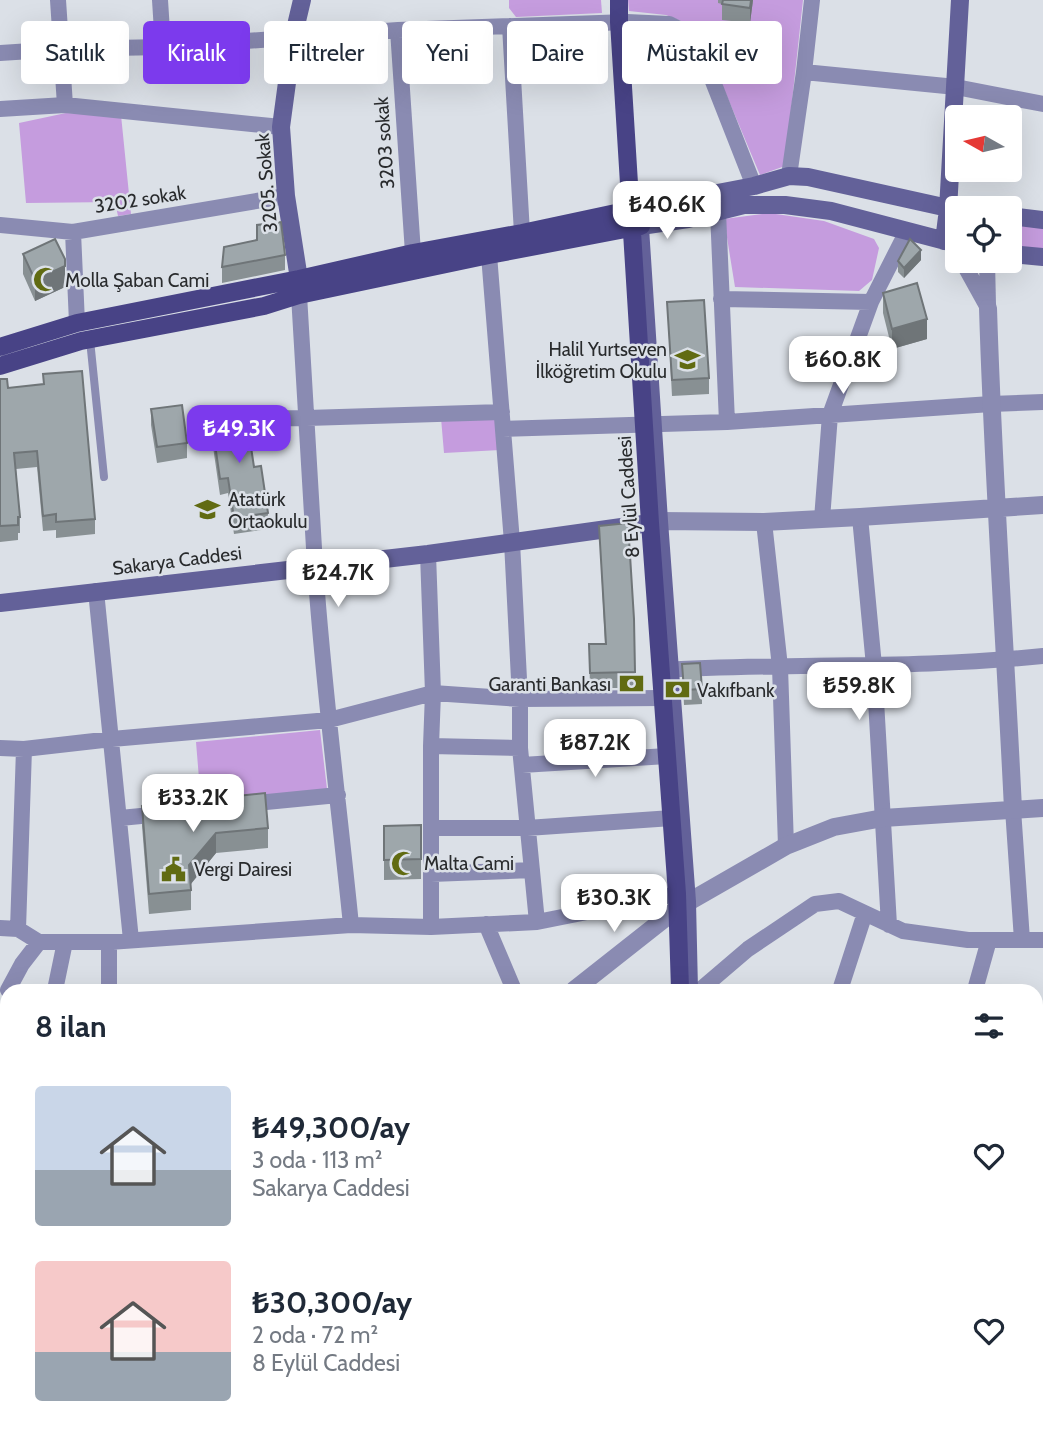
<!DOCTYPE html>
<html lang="tr">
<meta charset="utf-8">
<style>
body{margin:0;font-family:Cabin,sans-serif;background:#f6f6f7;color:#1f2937;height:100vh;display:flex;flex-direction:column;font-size:26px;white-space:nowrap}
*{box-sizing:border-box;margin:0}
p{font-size:23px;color:#747a83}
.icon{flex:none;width:38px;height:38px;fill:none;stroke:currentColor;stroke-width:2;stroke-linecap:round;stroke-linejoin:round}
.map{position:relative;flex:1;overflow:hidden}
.sheet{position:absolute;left:0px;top:984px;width:1043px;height:450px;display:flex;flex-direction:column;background:#fff;border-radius:21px 21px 0 0;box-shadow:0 7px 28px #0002}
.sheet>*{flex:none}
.banner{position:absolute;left:21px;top:21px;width:1001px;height:63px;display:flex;gap:14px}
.needle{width:46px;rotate:278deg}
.controls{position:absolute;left:945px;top:105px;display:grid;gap:14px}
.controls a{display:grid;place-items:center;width:77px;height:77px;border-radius:7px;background:#fff;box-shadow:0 7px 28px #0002;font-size:35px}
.price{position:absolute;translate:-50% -60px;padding:0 16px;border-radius:14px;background:#fff;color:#222;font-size:23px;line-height:46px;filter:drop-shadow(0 2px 4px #0008)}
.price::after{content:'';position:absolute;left:50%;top:42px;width:21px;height:16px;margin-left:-10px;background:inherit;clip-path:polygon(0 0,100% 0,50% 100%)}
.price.current{background:#7c3aed;color:#fff}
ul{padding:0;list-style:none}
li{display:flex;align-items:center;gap:21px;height:175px;padding:0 35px}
li span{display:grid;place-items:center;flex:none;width:196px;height:140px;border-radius:7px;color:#555}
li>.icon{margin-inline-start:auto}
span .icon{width:84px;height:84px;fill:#fffc;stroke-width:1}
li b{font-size:30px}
h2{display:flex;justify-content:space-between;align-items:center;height:84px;padding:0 35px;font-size:30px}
.pill{padding:0 24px;border-radius:7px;background:#fff;box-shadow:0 7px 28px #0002;font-size:24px;line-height:63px}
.pill.current{background:#7c3aed;color:#fff}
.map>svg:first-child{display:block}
</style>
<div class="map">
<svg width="1043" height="1433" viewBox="0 0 1043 1433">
<rect width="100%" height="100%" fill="#dbe0e7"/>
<path fill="#c59cde" d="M 509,0 L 601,0 L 602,13 L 516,17 L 509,8 Z
M 628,0 L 803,0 L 785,166 L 760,175 L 703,39 L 686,23 L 666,15 L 629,11 Z
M 66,113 L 121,115 L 131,214 L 118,216 L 115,202 L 26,203 L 19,123 Z
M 769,213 L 824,221 L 874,239 L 879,248 L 872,280 L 859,291 L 735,287 L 724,219 Z
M 1010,221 L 1043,227 L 1043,252 L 1010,246 Z
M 493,417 L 499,427 L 500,450 L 444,453 L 441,418 Z
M 320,730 L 327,789 L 201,803 L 196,742 Z
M 404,1426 L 458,1426 L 458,1433 L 372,1433 L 372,1430 Z"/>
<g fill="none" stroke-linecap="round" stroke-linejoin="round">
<path stroke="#8a8bb2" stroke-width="8" d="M 90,340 L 104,477"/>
<path stroke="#8a8bb2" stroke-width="16" d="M 58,0 L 65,105
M 160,0 L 163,47
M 510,26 L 522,233
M 398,30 L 413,253
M 0,53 L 62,49 L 163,47 L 398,30 L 627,22 L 669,24 L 689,34 L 701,51 L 754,186
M 804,72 L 956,87 L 1043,104
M 0,109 L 65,105 L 281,127
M 789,176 L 804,72 L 812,0
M 718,212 L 727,422
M 0,225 L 73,232 L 286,196
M 73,232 L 77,323
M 489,255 L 512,542 L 520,699 L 520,748 L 537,922
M 962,261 L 988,308
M 987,261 L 988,305
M 299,295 C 305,385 309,475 315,565 C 323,685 339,805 351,925
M 721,299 L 871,302 L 830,415 L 822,519
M 871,302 L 907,231
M 228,419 L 307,418 L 502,412
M 503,429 L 727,422 L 991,404 L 1043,402
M 860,517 L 874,666 L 889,925
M 764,522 L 780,667 L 786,846
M 428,554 L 433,693 L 431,746 L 431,927
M 96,591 L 131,940
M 661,670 C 788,663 916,669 1043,656
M 431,746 L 520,748
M 0,748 L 24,749 L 112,739 L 329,720 L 433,693 L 520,699 L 663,698
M 522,765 L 667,756
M 247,804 L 338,795
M 1013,809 L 1022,940
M 120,818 L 162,814
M 431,828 L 527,828 L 672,818
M 431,874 L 532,870
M 486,924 L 514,990
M 0,928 L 18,929 L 39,942 L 109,942 L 351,925 L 431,927 L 537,922 L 677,894
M 18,929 L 24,749
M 8,990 L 22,964 L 39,942
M 55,990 L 65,942
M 109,990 L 109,942
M 700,990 L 748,949 L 815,904 L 839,901 L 903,931 L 968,940 L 1043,940
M 840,990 L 865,913
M 975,990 L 989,940
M 1036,1067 L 1043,1066
M 0,1104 L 7,1104
M 1036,1194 L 1043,1194
M 0,1197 L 7,1196
M 0,1248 L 7,1251
M 0,1308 L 7,1310
M 0,1344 L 7,1346
M 132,1426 L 132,1433
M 549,1426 L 549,1433
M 197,1433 L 261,1426"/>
<path stroke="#8a8bb2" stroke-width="18" d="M 988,308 C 993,475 1005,642 1013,809
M 650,523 L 659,521 L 764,522 L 860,517 L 1043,505
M 574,990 L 678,908 L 786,846 L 834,827 L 883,818 L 1043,808
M 0,1375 L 7,1375
M 915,1426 L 915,1433
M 945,1426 L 1004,1433"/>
<path stroke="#636199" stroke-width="18" d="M 639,208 L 754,186 L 789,176 L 808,177 L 957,210
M 639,212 L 659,521 L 687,902 L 689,990
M 1010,216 L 1043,220
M 641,226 L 688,219 L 744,205 L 785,205 L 831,211 L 957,244
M 944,241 L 948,209 L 960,0
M 1010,254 L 1043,257
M 299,279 L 286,196 L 281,127 L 293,38 L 302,0
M 0,603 L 428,554 L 650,523
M 708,1426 L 708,1433"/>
<path stroke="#484386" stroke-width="18" d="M 619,0 L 619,22 L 650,523 L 677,894 L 680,990
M 0,347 L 77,323 L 299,279 L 413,253 L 522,233 L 639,208
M 0,366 L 81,341 L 264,306 L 299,295 L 489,255 L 641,226
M 697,1426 L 697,1433"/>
</g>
<path fill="#889093" d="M 718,0 L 753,0 L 750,23 L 722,20 L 722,4 L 718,3 Z
M 257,240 L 285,255 L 285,270 L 222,283 L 222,267 Z
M 23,254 L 65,287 L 35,301 L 23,274 Z
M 921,260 L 904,278 L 898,272 L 898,261 Z
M 883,293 L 927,339 L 892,349 L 883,313 Z
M 667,302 L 709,378 L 709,394 L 672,396 Z
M 43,374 L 95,519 L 95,534 L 56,538 L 56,530 L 43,531 L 37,467 L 16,469 L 20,517 L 20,533 L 18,533 L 18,540 L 0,542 L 0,379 L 8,388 L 43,385 Z
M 151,409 L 187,443 L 187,458 L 157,463 L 151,425 Z
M 211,417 L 254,467 L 268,513 L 268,529 L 234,534 L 228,493 L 220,495 L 211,433 Z
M 599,526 L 634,619 L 635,688 L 590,688 L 589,644 L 605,644 Z
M 682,664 L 702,689 L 702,704 L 684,705 Z
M 142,806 L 268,828 L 268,848 L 216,853 L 191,884 L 191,910 L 149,914 L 142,826 Z
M 421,825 L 421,879 L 384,880 L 384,826 Z
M 731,1426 L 813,1426 L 813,1429 L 753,1431 Z"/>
<path fill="#6f7578" d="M 751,0 L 753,0 L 750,23 L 750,8 Z
M 921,250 L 921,260 L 904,278 L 904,268 Z
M 65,266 L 65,287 L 35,301 L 35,280 Z
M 927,319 L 927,339 L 892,349 L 892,329 Z
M 216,833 L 216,853 L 189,886 L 189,865 Z"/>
<path fill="#9ea7ab" stroke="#6f7578" stroke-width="2" d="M 723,0 L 751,0 L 750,8 L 722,4 Z
M 281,222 L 285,255 L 222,267 L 224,247 L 257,240 L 257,225 Z
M 55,239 L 65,259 L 65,266 L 35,280 L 23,254 Z
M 910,239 L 921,250 L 904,268 L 898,261 Z
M 917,283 L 927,319 L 892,329 L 883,293 Z
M 704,300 L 709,378 L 672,380 L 667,302 Z
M 82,371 L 95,519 L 56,522 L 56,514 L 43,516 L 37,451 L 14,453 L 20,517 L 18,517 L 18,525 L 0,526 L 0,379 L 7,379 L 8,388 L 44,384 L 43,374 Z
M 182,405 L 187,443 L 157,447 L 151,409 Z
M 246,414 L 254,467 L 261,466 L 268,513 L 234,518 L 228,478 L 220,479 L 211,417 Z
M 628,523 L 634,619 L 635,672 L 590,673 L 589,644 L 606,644 L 599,526 Z
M 700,663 L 702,689 L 684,690 L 682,664 Z
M 265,793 L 268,828 L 216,833 L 189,865 L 191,890 L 149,894 L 142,806 Z
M 421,825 L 421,859 L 384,860 L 384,826 Z
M 462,1426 L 547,1426 L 547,1433 L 462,1433 Z
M 732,1426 L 753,1426 L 753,1433 L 732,1433 Z"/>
<defs>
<symbol id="mosque-bare" viewBox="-9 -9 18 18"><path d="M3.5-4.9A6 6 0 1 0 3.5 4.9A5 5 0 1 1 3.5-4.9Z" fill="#616b12" stroke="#dbe0e7" stroke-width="2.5" paint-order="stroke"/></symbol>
<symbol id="school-bare" viewBox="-9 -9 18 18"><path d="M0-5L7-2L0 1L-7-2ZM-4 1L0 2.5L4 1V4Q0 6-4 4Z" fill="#616b12" stroke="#dbe0e7" stroke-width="2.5" paint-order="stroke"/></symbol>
<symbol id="bank-bare" viewBox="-9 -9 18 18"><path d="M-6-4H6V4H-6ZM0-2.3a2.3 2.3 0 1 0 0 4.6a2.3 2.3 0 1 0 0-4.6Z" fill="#616b12" stroke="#dbe0e7" stroke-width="2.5" paint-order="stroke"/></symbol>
<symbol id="civic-bare" viewBox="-9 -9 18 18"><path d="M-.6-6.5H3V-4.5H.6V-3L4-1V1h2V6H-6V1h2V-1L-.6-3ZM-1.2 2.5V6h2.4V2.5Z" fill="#616b12" stroke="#dbe0e7" stroke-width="2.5" paint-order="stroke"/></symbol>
</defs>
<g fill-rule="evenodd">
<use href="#mosque-bare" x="28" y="262" width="35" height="35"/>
<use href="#school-bare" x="670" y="342" width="35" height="35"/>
<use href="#school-bare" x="190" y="492" width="35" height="35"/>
<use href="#bank-bare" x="614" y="666" width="35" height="35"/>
<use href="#bank-bare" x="660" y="672" width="35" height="35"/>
<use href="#mosque-bare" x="386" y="846" width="35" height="35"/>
<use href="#civic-bare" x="156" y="852" width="35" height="35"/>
</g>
<g text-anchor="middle" stroke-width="5" stroke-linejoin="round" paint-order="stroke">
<g font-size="19" fill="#292b2d" stroke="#dbe0e7">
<text transform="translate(384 143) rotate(-94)" y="7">3203 sokak</text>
<text transform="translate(266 183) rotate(-95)" y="7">3205. Sokak</text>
<text transform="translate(140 199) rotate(-9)" y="7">3202 sokak</text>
<text transform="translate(628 497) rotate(-94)" y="7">8 Eylül Caddesi</text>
<text transform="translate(177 560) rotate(-7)" y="7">Sakarya Caddesi</text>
</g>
<g font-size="19" fill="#292b2d" stroke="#dbe0e7" text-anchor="start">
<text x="65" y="287">Molla Şaban Cami</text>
<text x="667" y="356" text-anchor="end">Halil Yurtseven<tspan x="667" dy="22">İlköğretim Okulu</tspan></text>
<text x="228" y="506">Atatürk<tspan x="228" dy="22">Ortaokulu</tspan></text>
<text x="611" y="691" text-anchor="end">Garanti Bankası</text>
<text x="697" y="697">Vakıfbank</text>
<text x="424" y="870">Malta Cami</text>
<text x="194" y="876">Vergi Dairesi</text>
</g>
</g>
</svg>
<div class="controls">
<a><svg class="needle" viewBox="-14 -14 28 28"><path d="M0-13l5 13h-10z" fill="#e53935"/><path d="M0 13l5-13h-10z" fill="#747a83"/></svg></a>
<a><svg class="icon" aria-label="locate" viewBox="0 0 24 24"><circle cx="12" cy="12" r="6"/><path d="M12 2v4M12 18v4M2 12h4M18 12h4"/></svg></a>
</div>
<b class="price" style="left:667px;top:241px">₺40.6K</b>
<b class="price" style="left:843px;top:396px">₺60.8K</b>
<b class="price current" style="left:239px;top:465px">₺49.3K</b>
<b class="price" style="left:338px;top:609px">₺24.7K</b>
<b class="price" style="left:859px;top:722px">₺59.8K</b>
<b class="price" style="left:595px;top:779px">₺87.2K</b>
<b class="price" style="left:193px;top:834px">₺33.2K</b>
<b class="price" style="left:614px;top:934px">₺30.3K</b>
<div class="banner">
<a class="pill">Satılık</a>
<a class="pill current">Kiralık</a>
<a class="pill">Filtreler</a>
<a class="pill">Yeni</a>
<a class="pill">Daire</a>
<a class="pill">Müstakil ev</a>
</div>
<section class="sheet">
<h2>8 ilan<svg class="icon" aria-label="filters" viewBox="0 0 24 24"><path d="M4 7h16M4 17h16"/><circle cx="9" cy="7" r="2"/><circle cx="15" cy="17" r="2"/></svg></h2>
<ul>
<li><span style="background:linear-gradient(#c9d6e8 60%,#9aa5b1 0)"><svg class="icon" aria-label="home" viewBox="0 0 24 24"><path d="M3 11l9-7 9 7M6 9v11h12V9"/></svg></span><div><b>₺49,300/ay</b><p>3 oda · 113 m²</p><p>Sakarya Caddesi</p></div><svg class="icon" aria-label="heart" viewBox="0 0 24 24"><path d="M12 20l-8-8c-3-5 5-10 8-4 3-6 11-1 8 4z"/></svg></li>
<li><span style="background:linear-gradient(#f6c9c9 65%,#9aa5b1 0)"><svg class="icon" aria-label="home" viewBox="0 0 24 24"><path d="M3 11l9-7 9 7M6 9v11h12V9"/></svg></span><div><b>₺30,300/ay</b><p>2 oda · 72 m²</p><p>8 Eylül Caddesi</p></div><svg class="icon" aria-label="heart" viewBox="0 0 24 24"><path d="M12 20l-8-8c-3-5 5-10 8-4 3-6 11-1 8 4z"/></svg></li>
</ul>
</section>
</div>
